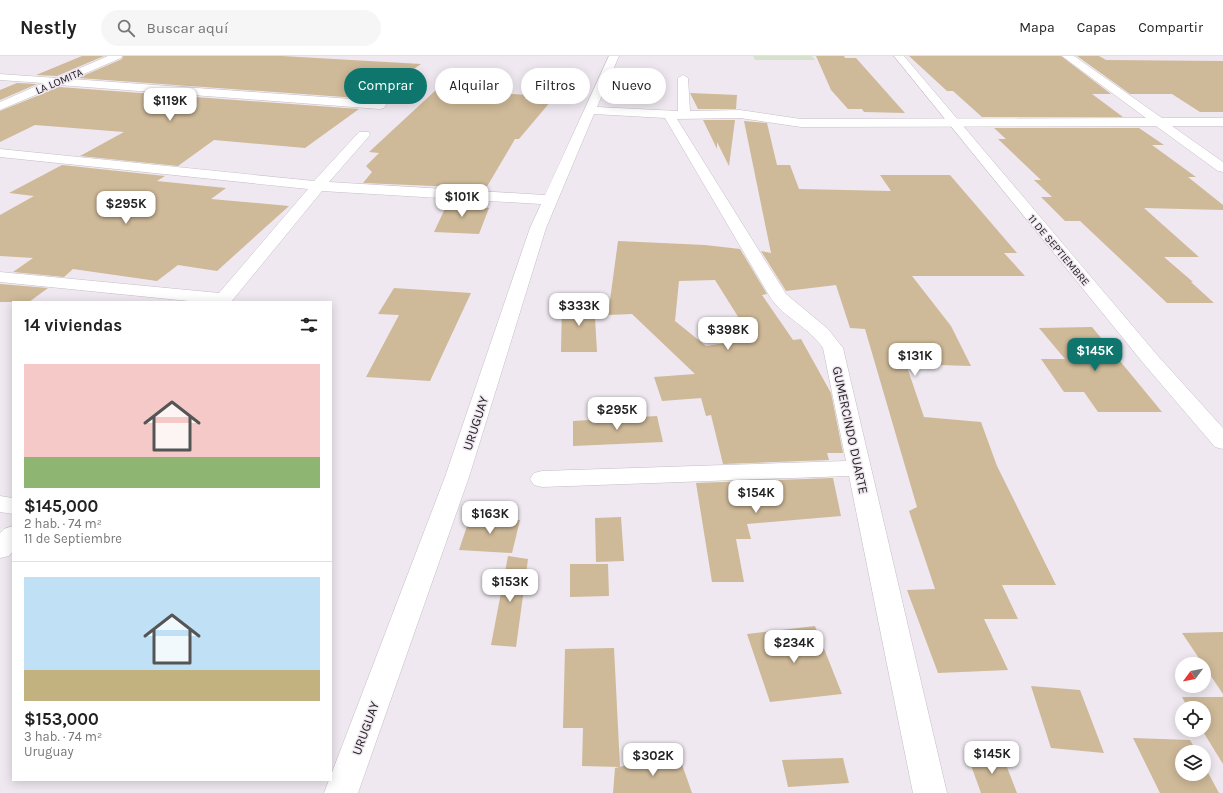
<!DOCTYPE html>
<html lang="es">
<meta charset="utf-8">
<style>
body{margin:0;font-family:Karla,sans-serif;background:#f6f6f6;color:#222;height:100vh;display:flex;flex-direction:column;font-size:15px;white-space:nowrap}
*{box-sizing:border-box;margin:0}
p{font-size:13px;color:#767676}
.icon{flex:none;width:22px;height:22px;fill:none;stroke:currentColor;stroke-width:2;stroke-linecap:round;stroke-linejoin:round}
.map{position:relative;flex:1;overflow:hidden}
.side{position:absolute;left:12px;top:245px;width:320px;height:480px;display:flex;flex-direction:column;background:#fff;border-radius:0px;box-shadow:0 2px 10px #0003}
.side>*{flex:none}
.top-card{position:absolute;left:344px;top:12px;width:380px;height:36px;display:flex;gap:8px}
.needle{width:26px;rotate:238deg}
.buttons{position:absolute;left:1175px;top:601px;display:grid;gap:8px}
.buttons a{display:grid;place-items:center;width:36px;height:36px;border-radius:50%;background:#fff;box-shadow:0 2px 10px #0003;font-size:20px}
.price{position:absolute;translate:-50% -34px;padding:0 9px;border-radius:8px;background:#fff;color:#222;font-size:13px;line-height:26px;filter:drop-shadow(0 1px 2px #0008)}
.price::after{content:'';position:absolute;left:50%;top:24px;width:12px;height:9px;margin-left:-6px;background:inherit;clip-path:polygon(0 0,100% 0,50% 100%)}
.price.selected{background:#0f766e;color:#fff}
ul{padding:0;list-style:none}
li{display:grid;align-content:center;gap:8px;height:212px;padding:0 12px}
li+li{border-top:1px solid #e0e0e0}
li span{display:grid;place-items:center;height:124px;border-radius:0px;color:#555}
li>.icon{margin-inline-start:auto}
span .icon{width:72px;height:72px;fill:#fffc;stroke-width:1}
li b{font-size:17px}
h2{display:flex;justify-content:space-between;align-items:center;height:48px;padding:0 12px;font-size:17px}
.chip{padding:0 14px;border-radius:18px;background:#fff;box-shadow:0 2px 10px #0003;font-size:14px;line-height:36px}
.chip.selected{background:#0f766e;color:#fff}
header{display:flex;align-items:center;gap:24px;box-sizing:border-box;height:56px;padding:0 20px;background:#fff;border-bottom:1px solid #e0e0e0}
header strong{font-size:19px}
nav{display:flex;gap:22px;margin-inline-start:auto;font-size:14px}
.search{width:280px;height:36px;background:#f6f6f6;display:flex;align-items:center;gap:10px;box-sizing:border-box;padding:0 14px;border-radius:22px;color:#767676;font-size:15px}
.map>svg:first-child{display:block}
</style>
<header>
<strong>Nestly</strong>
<div class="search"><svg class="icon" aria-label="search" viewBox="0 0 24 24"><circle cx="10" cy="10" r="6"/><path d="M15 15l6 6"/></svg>Buscar aquí</div>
<nav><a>Mapa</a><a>Capas</a><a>Compartir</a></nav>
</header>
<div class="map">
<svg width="1223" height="737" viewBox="0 0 1223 737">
<rect width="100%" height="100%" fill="#efe8f0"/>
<path fill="#d5e1ca" d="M 753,0 L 812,0 L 815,4 L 755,4 Z"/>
<path fill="#ceb998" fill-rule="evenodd" d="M 82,0 L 104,0 L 57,20 L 36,19 Z
M 123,0 L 282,0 L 421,8 L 372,43 L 78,22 L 122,3 Z
M 816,0 L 844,0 L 845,2 L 856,2 L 905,57 L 864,56 L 862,53 L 848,53 L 831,34 Z
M 909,0 L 1061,0 L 1111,38 L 1092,38 L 1123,61 L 982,61 L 953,35 L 947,35 Z
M 1077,0 L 1099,0 L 1106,4 L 1223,5 L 1223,56 L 1200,56 L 1172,38 L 1130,38 Z
M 17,27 L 37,28 L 0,44 L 0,34 Z
M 59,31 L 359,53 L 305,92 L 214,84 L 178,110 L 80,100 L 124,76 L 35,69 L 0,86 L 0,55 Z
M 437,33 L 529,39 L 525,43 L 551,45 L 519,83 L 515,83 L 485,134 L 455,132 L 456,131 L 363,127 L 372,116 L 366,110 L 379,97 L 369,96 Z
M 690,37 L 737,39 L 736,53 L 698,53 Z
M 703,64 L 735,64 L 729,110 L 717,86 L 717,93 Z
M 744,65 L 767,67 L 777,109 L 790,109 L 799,133 L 891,135 L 880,119 L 950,119 L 1017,197 L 1004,197 L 1025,220 L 912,220 L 951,270 L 971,310 L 906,308 L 924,361 L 981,366 L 997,410 L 1056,529 L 1002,529 L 1018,563 L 984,563 L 1008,614 L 938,617 L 907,534 L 935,533 L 909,455 L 917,451 L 865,273 L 850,272 L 836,229 L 786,235 L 761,195 L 771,197 Z
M 994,72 L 1139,72 L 1164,89 L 1152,89 L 1196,121 L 1188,121 L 1223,149 L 1223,154 L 1144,152 L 1199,201 L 1164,201 L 1193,226 L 1191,226 L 1214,247 L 1167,247 L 1080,165 L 1065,165 L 1041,141 L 1052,141 L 1034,124 L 1041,124 L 998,83 L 1006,83 Z
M 62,109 L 165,120 L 157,125 L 226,132 L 211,143 L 289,150 L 217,215 L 178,209 L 157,225 L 73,213 L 64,221 L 13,216 L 33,202 L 0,200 L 0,159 L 34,140 L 9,137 Z
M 449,144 L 478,146 L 474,151 L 489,152 L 479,178 L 434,176 Z
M 618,185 L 705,189 L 740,193 L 767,238 L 762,239 L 793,284 L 801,283 L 831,337 L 843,397 L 827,397 L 829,404 L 723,408 L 711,359 L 706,360 L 701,342 L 662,345 L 654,321 L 695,318 L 632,258 L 608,259 ZM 715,224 L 752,283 L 706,290 L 675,265 L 679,225 Z
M 0,228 L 48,232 L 29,246 L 0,246 Z
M 394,232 L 471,237 L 430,325 L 366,321 L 399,259 L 378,258 Z
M 594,245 L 597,296 L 561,296 L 562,246 Z
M 1092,271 L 1162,356 L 1098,356 L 1084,336 L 1064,336 L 1041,303 L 1065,303 L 1039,272 Z
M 657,360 L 663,386 L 573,390 L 573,365 Z
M 833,422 L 841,460 L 747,468 L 751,483 L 736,483 L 744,526 L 712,526 L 696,427 Z
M 470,461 L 520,464 L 512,497 L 459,494 Z
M 621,461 L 624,505 L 596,506 L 595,462 Z
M 508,500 L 528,503 L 516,591 L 491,589 Z
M 570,508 L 608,508 L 609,540 L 570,541 Z
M 815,570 L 842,638 L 770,646 L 747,578 Z
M 1223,576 L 1223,638 L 1182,577 Z
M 614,592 L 620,711 L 582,710 L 583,672 L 563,672 L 565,593 Z
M 1031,630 L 1080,634 L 1104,697 L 1051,692 Z
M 1182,641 L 1223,641 L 1223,708 L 1202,674 L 1204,674 L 1204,652 L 1188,652 Z
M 1133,682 L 1190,684 L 1197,696 L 1182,696 L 1182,718 L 1204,718 L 1204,709 L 1219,737 L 1160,737 Z
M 678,697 L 692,737 L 613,737 L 615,712 Z
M 968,701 L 1003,701 L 1017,737 L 981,737 Z
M 843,702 L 849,727 L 788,731 L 782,704 Z"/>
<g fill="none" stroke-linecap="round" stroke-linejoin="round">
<defs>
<path id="minor" d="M 108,0 L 122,0 L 121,2 L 72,23 L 380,45 L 384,46 L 386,49 L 384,52 L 380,53 L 59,29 L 0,54 L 0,46 L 43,27 L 0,24 L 0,18 L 57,22 Z
M 609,0 L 619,0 L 597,51 L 678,55 L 678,22 L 683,19 L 688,22 L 690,55 L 740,54 L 801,63 L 1146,62 L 1062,0 L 1074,0 L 1162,62 L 1223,62 L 1223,70 L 1172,70 L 1223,106 L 1223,116 L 1218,115 L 1156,70 L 801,71 L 740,62 L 677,63 L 786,238 L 828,273 L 843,292 L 947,737 L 913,737 L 849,420 L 542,431 L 534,429 L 530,423 L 534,417 L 542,415 L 846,405 L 823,292 C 809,271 784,262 770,241 L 665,62 L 594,58 L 546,172 L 469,421 L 358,737 L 324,737 L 329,724 L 331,724 L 331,719 L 445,421 L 530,172 L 541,148 L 322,135 L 231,246 L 199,246 L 0,226 L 0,216 L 219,237 L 308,133 L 0,101 L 0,93 L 314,125 L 359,76 L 369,76 L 370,79 L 329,126 L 545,139 Z
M 0,440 L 13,442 L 13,458 L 0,456 Z
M 13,470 L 13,495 L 9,500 L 0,502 L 0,477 L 4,473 Z"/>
<path id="major" d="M 894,0 L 904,0 L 1158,300 L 1223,372 L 1223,393 L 1215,391 L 1144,308 Z"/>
</defs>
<use href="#minor" stroke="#c5bec5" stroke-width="1"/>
<use href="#major" stroke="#c5bec5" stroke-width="1"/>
<use href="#minor" fill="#fff" fill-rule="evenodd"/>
<use href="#major" fill="#fff" fill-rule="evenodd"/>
</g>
<g text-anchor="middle" stroke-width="3" stroke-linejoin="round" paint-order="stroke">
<g font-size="11" fill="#242124" stroke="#efe8f0">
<text transform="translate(59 25) rotate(-23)" y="4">LA LOMITA</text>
<text transform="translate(1059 194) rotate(50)" y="4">11 DE SEPTIEMBRE</text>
</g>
<g font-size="13" fill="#242124" stroke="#efe8f0">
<text transform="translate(475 367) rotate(-72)" y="5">URUGUAY</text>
<text transform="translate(851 374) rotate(78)" y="5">GUMERCINDO DUARTE</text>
<text transform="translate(365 672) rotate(-70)" y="5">URUGUAY</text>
</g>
</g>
</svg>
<div class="buttons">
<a><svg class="needle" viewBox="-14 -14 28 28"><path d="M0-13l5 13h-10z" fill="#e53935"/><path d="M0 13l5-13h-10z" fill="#767676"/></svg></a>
<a><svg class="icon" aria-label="locate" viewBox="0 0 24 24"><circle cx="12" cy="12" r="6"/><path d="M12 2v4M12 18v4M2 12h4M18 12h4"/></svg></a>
<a><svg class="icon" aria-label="layers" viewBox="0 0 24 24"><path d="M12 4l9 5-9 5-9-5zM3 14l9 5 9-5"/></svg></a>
</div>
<b class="price" style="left:170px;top:66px">$119K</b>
<b class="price" style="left:462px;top:162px">$101K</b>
<b class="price" style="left:126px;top:169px">$295K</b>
<b class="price" style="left:579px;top:271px">$333K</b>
<b class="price" style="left:728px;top:295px">$398K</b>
<b class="price selected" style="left:1095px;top:316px">$145K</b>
<b class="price" style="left:915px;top:321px">$131K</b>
<b class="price" style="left:617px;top:375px">$295K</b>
<b class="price" style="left:756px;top:458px">$154K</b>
<b class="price" style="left:490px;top:479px">$163K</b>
<b class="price" style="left:510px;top:547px">$153K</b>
<b class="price" style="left:794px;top:608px">$234K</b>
<b class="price" style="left:992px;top:719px">$145K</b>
<b class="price" style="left:653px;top:721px">$302K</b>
<div class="top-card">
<a class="chip selected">Comprar</a>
<a class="chip">Alquilar</a>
<a class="chip">Filtros</a>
<a class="chip">Nuevo</a>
</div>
<section class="side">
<h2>14 viviendas<svg class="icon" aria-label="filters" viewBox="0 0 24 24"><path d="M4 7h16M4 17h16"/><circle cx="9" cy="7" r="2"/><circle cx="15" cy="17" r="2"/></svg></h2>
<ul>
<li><span style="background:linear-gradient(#f6c9c9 75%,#8fb573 0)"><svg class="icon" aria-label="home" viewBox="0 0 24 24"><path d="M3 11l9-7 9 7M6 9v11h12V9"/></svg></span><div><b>$145,000</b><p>2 hab. · 74 m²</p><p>11 de Septiembre</p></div></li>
<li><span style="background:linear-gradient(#bfe0f5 75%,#c2b280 0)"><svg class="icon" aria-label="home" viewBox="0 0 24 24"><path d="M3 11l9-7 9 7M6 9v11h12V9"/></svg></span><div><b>$153,000</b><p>3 hab. · 74 m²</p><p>Uruguay</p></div></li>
</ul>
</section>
</div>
